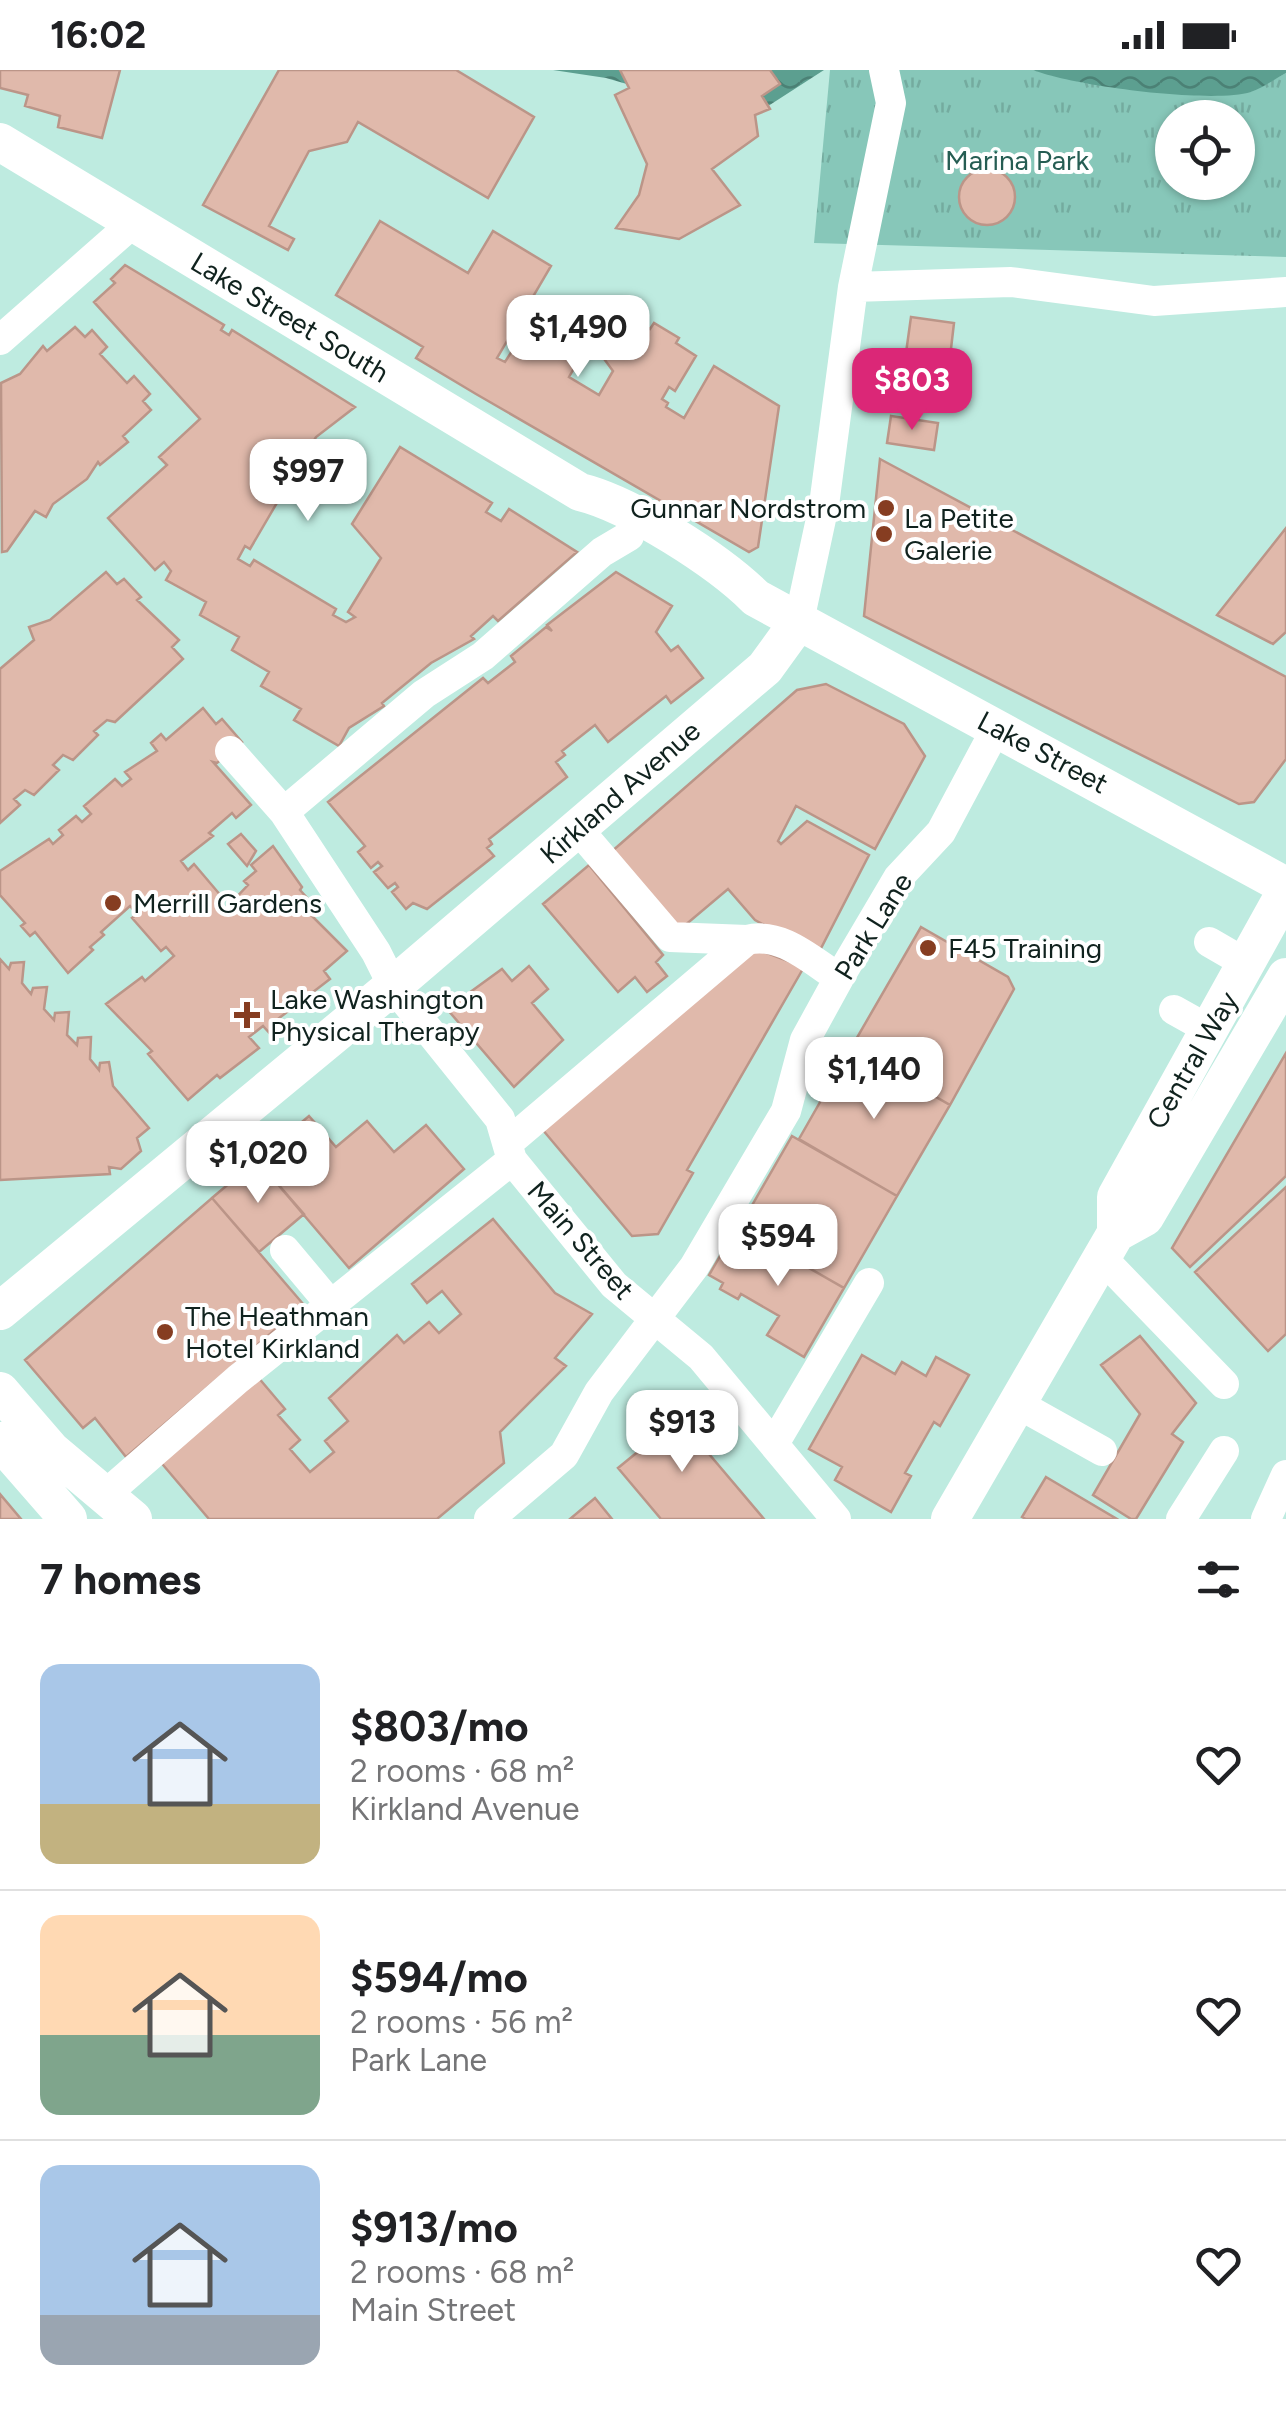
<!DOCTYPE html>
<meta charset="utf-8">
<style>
body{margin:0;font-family:Figtree,sans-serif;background:#f2f2f2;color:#202124;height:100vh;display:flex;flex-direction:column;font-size:38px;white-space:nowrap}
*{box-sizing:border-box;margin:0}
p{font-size:32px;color:#757577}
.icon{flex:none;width:55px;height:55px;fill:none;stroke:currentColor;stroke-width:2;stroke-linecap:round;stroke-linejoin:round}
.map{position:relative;height:1449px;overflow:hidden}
.sheet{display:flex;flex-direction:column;background:#fff;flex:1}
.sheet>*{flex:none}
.fabs{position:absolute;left:1155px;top:30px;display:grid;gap:20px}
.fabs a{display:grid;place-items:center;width:100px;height:100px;border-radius:50%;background:#fff;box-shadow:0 2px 8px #0004;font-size:50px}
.price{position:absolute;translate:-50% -85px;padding:0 22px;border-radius:20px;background:#fff;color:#222;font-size:32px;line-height:65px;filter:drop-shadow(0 2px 5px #0008)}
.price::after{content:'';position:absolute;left:50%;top:60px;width:30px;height:22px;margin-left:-15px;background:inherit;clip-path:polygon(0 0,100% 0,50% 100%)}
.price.on{background:#db2777;color:#fff}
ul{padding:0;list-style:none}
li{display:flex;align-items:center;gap:30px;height:250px;padding:0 40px}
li+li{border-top:2px solid #e0e0e0}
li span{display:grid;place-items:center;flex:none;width:280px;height:200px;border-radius:20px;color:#555}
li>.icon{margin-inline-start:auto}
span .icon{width:120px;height:120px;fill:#fffc;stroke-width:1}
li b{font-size:42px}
h2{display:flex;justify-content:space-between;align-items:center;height:120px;padding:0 40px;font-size:42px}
.status{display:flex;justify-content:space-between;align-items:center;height:70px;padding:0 50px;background:#fff;direction:ltr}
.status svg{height:28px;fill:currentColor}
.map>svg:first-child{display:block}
</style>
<div class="status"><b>16:02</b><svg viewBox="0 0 49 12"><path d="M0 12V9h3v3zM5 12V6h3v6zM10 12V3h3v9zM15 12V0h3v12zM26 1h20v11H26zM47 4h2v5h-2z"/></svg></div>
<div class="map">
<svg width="1286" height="1449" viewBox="0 0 1286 1449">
<defs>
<pattern id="park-tufts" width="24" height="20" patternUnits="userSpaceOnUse" patternTransform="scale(2.5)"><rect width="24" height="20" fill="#87c7b9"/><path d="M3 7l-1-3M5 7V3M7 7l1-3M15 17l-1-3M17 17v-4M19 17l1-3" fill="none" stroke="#74ab9f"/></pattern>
<pattern id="water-waves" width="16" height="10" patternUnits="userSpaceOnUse" patternTransform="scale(2.5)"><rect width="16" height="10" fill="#5c9f90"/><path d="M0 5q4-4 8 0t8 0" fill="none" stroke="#4b8175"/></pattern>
</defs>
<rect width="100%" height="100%" fill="#beebe0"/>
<path fill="url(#park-tufts)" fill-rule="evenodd" d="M 830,0 L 1033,0 L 1085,13 L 1199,24 L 1251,22 L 1286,3 L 1286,187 L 814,173 ZM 1172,48 L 1238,48 L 1238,112 L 1172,112 Z"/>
<path fill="url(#water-waves)" d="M 553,0 L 824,0 L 748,49 L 606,8 Z
M 1033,0 L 1286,0 L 1286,3 C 1275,9 1263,18 1251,22 C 1211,34 1074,16 1033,0 Z"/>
<path fill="#e0b9ab" stroke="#bb9588" stroke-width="2.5" d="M 0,0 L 120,0 L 102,68 L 58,57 L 60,46 L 25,36 L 28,25 L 0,18 Z
M 279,0 L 456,0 L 534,47 L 488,128 L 358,52 L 347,72 L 309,81 L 269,156 L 294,169 L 288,180 L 203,135 Z
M 620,0 L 770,0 L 780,14 L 762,26 L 770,39 L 755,45 L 758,66 L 712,99 L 740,135 L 679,169 L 616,158 L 639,125 L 647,94 L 615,25 L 629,18 Z
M959 127a28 28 0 1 1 56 0a28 28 0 1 1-56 0Z
M 380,151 L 468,203 L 493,161 L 551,196 L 497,288 L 505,292 L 524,262 L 577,293 L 569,307 L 599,325 L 613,301 L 596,278 L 607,259 L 623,269 L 635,249 L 650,259 L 654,253 L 679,268 L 676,273 L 696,286 L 675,321 L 669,317 L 662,329 L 668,333 L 666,337 L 684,348 L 714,296 L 779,336 L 758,477 L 749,482 L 476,324 L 416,288 L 423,277 L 336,225 Z
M 125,195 L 224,255 L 221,260 L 229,265 L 232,260 L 355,337 L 316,367 L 305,385 L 316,398 L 278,431 L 250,479 L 245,476 L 238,489 L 250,496 L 254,490 L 336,539 L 333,545 L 346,552 L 355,547 L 348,542 L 381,488 L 352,454 L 400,377 L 492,433 L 486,442 L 501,451 L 509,439 L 577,482 L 498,551 L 493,546 L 471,566 L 474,569 L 431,593 L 382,633 L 384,636 L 349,658 L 339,676 L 294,650 L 301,639 L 261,616 L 269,602 L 232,580 L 239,567 L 200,545 L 206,532 L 166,510 L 171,501 L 164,492 L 155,500 L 108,448 L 167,395 L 159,387 L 200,349 L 94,232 L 115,213 L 111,209 Z
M 911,247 L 954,253 L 949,296 L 905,290 Z
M 75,257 L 85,267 L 92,260 L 107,277 L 100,284 L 127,313 L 134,306 L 150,324 L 143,331 L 151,340 L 123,366 L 128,372 L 100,395 L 98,392 L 87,409 L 53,434 L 46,447 L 35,441 L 7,481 L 2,482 L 1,313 L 20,304 L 43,276 L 47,281 Z
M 891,346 L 938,353 L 934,380 L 887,373 Z
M 880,389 L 1286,607 L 1286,689 L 1254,732 L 1239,734 L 864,546 Z
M 1286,458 L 1286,562 L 1273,574 L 1217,545 Z
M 106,502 L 117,514 L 124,509 L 141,527 L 137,530 L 179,570 L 172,577 L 183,589 L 115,652 L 107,650 L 94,661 L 98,665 L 73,690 L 63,685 L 53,695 L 59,700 L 34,725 L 25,720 L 14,729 L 20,735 L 0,753 L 0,599 L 34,570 L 29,557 L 50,550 Z
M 616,502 L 672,536 L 656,562 L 671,581 L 678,576 L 703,608 L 671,633 L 666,626 L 608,672 L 595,655 L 562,681 L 565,685 L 556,692 L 567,707 L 489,769 L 492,774 L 487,778 L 494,786 L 427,839 L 413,833 L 406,839 L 392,822 L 398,817 L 395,813 L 388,818 L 374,802 L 382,796 L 378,792 L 371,798 L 358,782 L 365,776 L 328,732 L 483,608 L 488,613 L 515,592 L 511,586 L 546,557 L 552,561 L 547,555 Z
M 826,614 L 904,654 L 925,686 L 875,779 L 796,736 L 778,771 L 781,774 L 807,751 L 869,785 L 818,884 L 755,850 L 728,819 L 677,862 L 610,783 L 797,620 Z
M 203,638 L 216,654 L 222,649 L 242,672 L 217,693 L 213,692 L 251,735 L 236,748 L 232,743 L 209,763 L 213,766 L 181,791 L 188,800 L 194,794 L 222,827 L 217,831 L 224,840 L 248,815 L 244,811 L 256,801 L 251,795 L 273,776 L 302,817 L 300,820 L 308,829 L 301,835 L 347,881 L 324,901 L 330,909 L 274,952 L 281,959 L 273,967 L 263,956 L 249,967 L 259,978 L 220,1008 L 217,1005 L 188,1030 L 148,984 L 152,981 L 106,934 L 142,907 L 145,911 L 174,886 L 166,877 L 161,881 L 132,848 L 137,844 L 130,836 L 101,862 L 104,865 L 90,877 L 93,880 L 68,903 L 35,862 L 30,866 L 21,856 L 25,853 L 0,825 L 0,801 L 49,769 L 53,774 L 63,765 L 59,760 L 76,746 L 82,752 L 91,744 L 84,736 L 115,709 L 122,716 L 131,709 L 125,702 L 157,681 L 151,673 L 161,664 L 166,670 Z
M 241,764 L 256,781 L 247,796 L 228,774 Z
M 589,795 L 663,885 L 656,892 L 667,906 L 647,922 L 635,907 L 618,922 L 543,834 Z
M 921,857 L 1008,907 L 1014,919 L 950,1035 L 851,978 Z
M 756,879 L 804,897 L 687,1100 L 693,1103 L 658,1164 L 632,1166 L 542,1059 Z
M 0,889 L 9,899 L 11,893 L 24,892 L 22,913 L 31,924 L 33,918 L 47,917 L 44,939 L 54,950 L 55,943 L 69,942 L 67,965 L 77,975 L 78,968 L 91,967 L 90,989 L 99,1000 L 100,993 L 109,992 L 113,1016 L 149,1058 L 137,1068 L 141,1081 L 121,1099 L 109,1097 L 110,1104 L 0,1110 Z
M 529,896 L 548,919 L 532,933 L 563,970 L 514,1017 L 447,939 L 502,899 L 512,911 Z
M 851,978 L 950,1035 L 897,1126 L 799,1069 Z
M 1286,983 L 1286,1106 L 1190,1197 L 1172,1178 Z
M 309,1046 L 336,1077 L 367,1051 L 394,1082 L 426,1055 L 464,1099 L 349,1198 L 257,1090 Z
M 792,1066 L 897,1126 L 844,1218 L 739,1158 Z
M 257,1090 L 304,1144 L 259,1182 L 212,1128 Z
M 1286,1117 L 1286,1264 L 1268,1281 L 1195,1202 Z
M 212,1128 L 304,1235 L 126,1387 L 95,1348 L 83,1358 L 25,1290 Z
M 493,1149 L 555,1223 L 592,1244 L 555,1288 L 566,1296 L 500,1362 L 504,1393 L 437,1449 L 209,1449 L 158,1389 L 257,1306 L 285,1339 L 278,1345 L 300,1370 L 290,1379 L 310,1402 L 334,1382 L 325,1371 L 348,1351 L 329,1328 L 397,1265 L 404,1273 L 429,1252 L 439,1263 L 461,1244 L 442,1221 L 427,1233 L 412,1214 Z
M 737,1157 L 844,1218 L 804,1287 L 767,1265 L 779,1246 L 741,1224 L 738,1229 L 720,1219 L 723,1213 L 709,1205 Z
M 1140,1266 L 1196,1333 L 1172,1364 L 1183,1372 L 1136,1449 L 1131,1449 L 1093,1425 L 1140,1344 L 1101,1295 Z
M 862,1285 L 895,1304 L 902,1292 L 926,1306 L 936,1287 L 969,1305 L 940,1356 L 934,1352 L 905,1403 L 911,1406 L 891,1442 L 835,1410 L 842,1397 L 809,1379 Z
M 665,1332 L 764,1449 L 661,1449 L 618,1398 L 640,1380 L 632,1371 L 653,1354 L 647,1347 Z
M 1046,1407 L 1117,1449 L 1026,1449 L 1022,1447 Z
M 0,1424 L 21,1449 L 0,1449 Z
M 595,1428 L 612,1449 L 570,1449 Z"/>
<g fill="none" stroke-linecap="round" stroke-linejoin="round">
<path stroke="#fff" stroke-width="30" d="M 853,217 L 1011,212 L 1154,231 L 1286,222
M 0,270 L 133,153
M 629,466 L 602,482 L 483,586 L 424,624 L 284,742 L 376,882 L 393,916 L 500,1049 L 512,1090 L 614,1215 L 701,1287 L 836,1449
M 799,551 L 824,435 L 853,217 L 891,33 L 884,0
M 230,681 L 284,742
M 577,758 L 670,867 L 747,870
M 1209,872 L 1247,894
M 1174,940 L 1208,959
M 509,1072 L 747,870 C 781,861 812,891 839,908
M 285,1180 L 331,1235
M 1102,1188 L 1224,1314
M 1018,1334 L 1102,1381
M 774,1374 L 869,1213
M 106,1424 L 238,1309 L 512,1090
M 489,1449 L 564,1385 L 599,1322 L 694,1197 L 786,1041 L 805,970 L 839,908 L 898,808 L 941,762 L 997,657
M 1181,1449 L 1224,1381
M 1266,1449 L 1286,1405"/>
<path stroke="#fff" stroke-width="38" d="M 0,72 L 580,422 C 630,434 719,491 756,528 L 1286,816
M 1116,1163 L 1145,1147 L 1286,907
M 0,1241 L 393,916 L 765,598 L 799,551
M 0,1321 L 51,1380 L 133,1449
M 0,1371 L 68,1449
M 950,1449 L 1116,1163 L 1116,1127 L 1286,821"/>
</g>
<g fill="#863d21" stroke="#fff" stroke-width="4">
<circle cx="886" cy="438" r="10"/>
<circle cx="884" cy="464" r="10"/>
<circle cx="113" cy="833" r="10"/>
<circle cx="928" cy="878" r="10"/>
<path d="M242 930h10v10h10v10h-10v10h-10v-10h-10v-10h10z"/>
<circle cx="165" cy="1262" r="10"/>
</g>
<g text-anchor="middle" stroke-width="8" stroke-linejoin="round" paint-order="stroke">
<g font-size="28" fill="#265d53" stroke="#fff">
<text x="1017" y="100">Marina Park</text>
</g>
<g font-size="28" fill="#10221e" stroke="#fff">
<text transform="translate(290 247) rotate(31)" y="10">Lake Street South</text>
<text transform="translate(1043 682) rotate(28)" y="10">Lake Street</text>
<text transform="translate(620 722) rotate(-41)" y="10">Kirkland Avenue</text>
<text transform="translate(873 856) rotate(-58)" y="10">Park Lane</text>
<text transform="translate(1192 990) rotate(-60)" y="10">Central Way</text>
<text transform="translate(581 1170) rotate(49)" y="10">Main Street</text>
</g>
<g font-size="28" fill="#10221e" stroke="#fff" text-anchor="start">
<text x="866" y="448" text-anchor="end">Gunnar Nordstrom</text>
<text x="904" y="458">La Petite<tspan x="904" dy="32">Galerie</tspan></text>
<text x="133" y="843">Merrill Gardens</text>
<text x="948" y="888">F45 Training</text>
<text x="270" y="939">Lake Washington<tspan x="270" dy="32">Physical Therapy</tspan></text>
<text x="185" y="1256">The Heathman<tspan x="185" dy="32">Hotel Kirkland</tspan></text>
</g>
</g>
</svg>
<div class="fabs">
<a><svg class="icon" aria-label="locate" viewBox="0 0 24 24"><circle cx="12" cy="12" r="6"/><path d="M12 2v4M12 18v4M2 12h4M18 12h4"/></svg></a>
</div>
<b class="price" style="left:578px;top:310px">$1,490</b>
<b class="price on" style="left:912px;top:363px">$803</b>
<b class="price" style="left:308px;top:454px">$997</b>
<b class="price" style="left:874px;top:1052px">$1,140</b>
<b class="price" style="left:258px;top:1136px">$1,020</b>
<b class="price" style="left:778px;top:1219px">$594</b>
<b class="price" style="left:682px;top:1405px">$913</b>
</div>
<section class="sheet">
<h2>7 homes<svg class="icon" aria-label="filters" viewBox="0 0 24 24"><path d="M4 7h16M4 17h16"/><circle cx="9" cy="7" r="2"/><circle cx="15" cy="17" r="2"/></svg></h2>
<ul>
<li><span style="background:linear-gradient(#a9c7e8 70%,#c2b280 0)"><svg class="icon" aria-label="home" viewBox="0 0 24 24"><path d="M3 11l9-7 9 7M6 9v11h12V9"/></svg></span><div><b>$803/mo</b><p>2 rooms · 68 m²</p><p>Kirkland Avenue</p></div><svg class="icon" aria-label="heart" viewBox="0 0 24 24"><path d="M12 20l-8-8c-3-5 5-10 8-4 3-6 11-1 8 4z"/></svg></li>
<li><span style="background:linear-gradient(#ffd9b3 60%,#7fa58c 0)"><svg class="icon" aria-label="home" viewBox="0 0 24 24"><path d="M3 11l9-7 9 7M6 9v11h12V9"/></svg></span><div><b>$594/mo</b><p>2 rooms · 56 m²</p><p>Park Lane</p></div><svg class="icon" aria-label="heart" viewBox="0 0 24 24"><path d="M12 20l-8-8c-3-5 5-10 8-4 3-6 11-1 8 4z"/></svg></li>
<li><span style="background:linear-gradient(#a9c7e8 75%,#9aa5b1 0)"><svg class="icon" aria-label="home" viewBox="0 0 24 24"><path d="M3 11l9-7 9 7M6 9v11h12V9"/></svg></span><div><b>$913/mo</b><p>2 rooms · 68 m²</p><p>Main Street</p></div><svg class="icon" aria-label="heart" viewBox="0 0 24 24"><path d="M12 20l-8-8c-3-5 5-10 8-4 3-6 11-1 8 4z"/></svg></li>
</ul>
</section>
